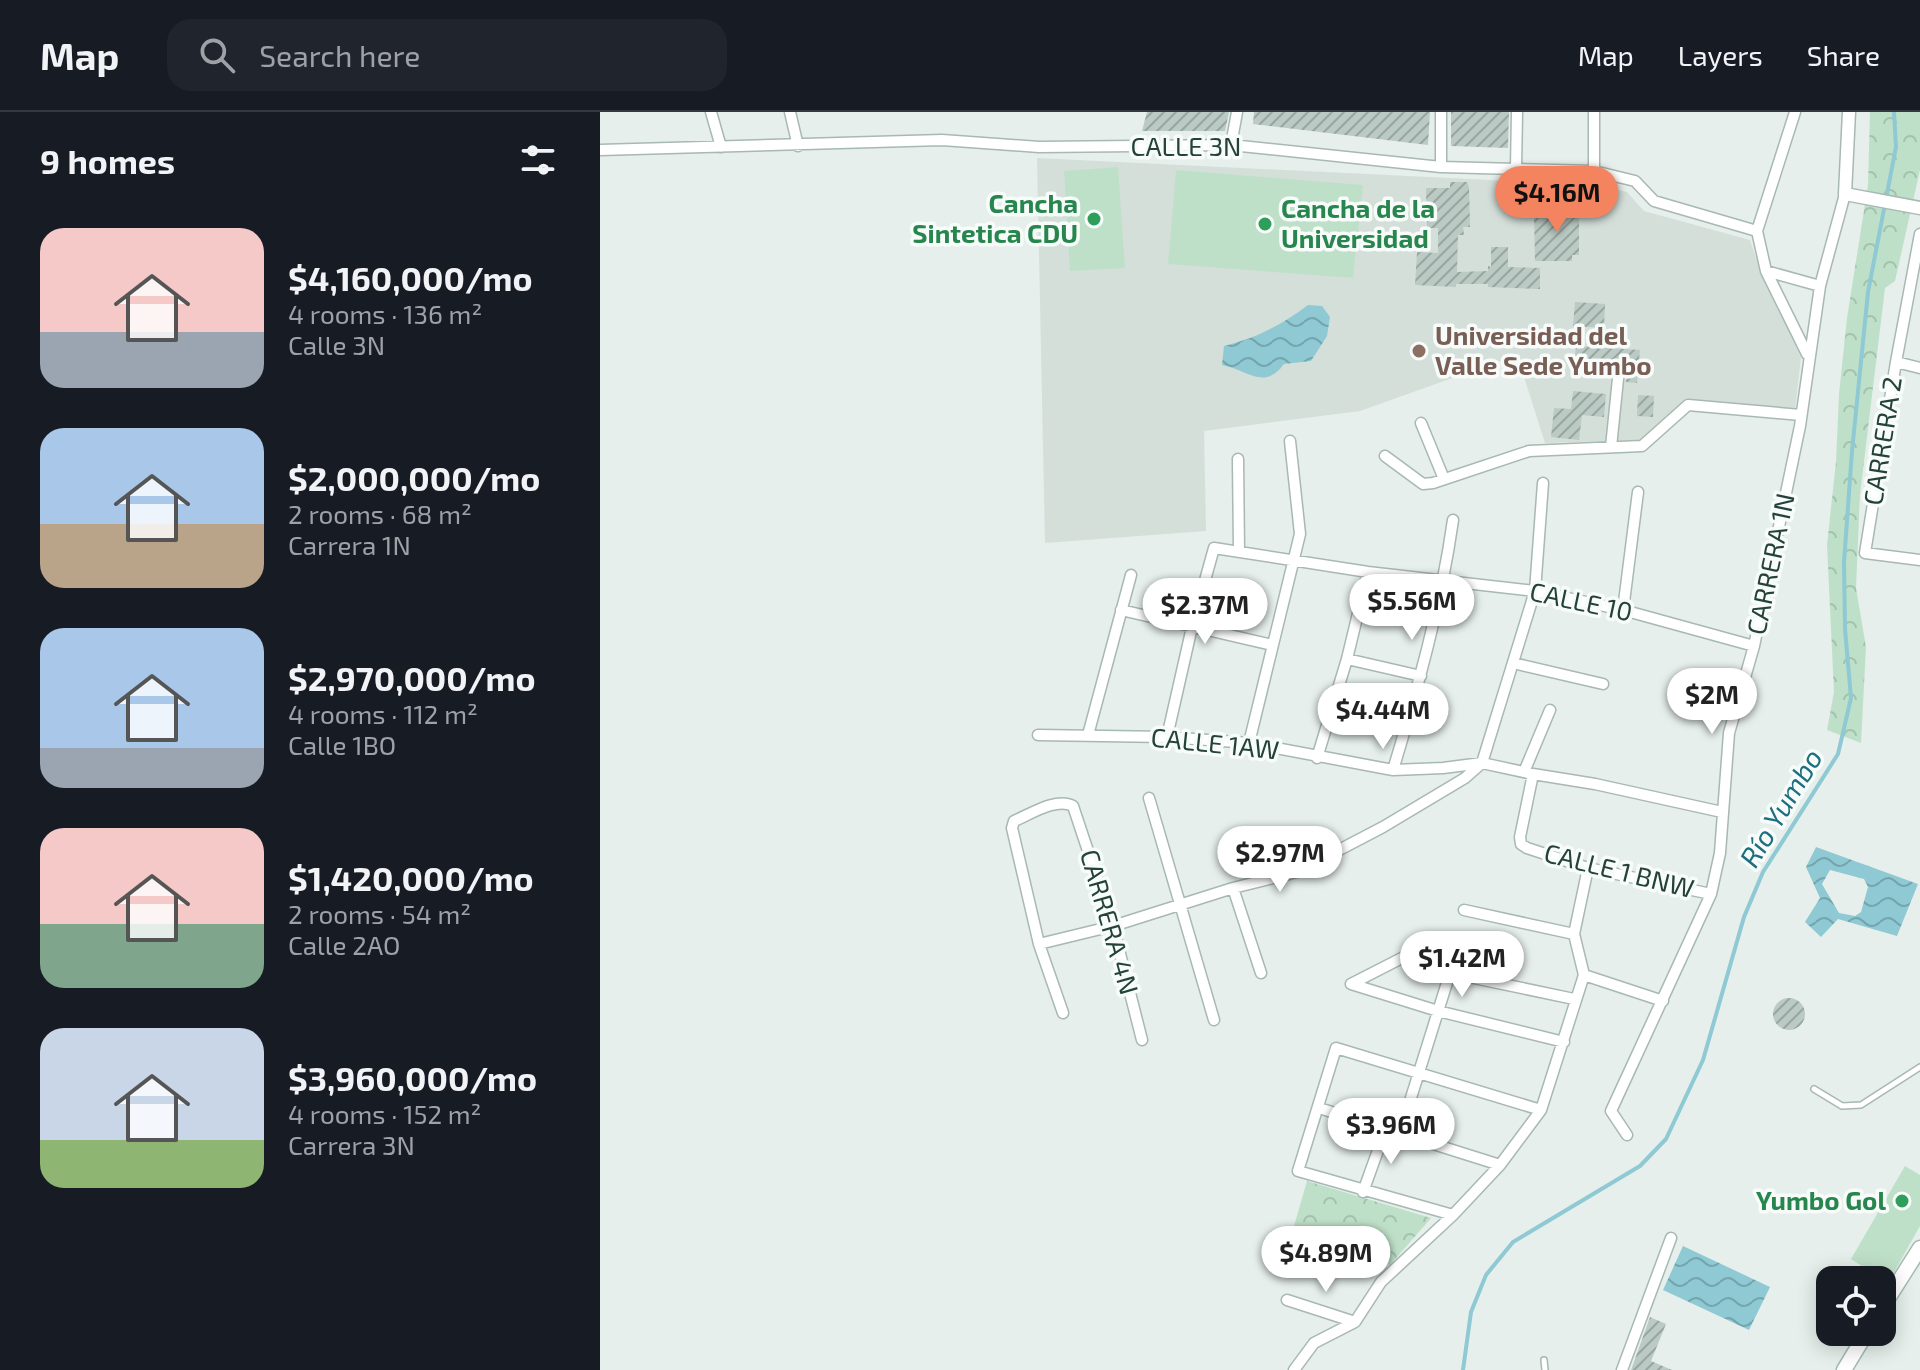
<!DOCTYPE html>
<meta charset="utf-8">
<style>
body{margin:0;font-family:"Exo 2",sans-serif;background:#20242c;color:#f1f3f6;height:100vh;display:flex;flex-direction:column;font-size:30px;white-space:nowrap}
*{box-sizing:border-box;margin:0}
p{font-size:26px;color:#9ea1a6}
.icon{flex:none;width:44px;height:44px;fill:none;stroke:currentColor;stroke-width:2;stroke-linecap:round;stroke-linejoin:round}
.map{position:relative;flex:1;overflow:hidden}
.details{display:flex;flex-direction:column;background:#171b24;width:600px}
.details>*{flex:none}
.buttons{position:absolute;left:1216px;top:1154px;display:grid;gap:16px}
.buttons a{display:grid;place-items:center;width:80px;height:80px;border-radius:16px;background:#171b24;box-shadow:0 4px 20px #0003;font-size:40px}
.price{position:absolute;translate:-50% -68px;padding:0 18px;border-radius:28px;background:#fff;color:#222;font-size:26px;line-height:52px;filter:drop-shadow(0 2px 4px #0008)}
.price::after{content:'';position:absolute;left:50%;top:48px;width:24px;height:18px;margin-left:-12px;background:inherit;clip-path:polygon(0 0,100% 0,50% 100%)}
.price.selected{background:#f4845f;color:#111}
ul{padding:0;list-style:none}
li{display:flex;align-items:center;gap:24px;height:200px;padding:0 40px}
li span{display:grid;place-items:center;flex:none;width:224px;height:160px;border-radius:24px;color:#555}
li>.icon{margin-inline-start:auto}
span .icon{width:96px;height:96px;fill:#fffc;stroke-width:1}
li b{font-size:34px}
h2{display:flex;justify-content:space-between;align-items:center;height:96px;padding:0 40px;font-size:34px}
header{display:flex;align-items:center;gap:48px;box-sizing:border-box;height:112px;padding:0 40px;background:#171b24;border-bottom:2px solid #363941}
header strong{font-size:38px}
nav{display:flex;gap:44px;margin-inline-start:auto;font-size:28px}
.search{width:560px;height:72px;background:#20242c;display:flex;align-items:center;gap:20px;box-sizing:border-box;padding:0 28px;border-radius:24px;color:#9ea1a6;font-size:30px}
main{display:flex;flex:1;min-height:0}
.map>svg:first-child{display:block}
</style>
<header>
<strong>Map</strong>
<div class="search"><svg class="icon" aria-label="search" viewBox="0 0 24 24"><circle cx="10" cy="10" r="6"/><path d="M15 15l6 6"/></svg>Search here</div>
<nav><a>Map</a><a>Layers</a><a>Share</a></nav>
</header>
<main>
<section class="details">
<h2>9 homes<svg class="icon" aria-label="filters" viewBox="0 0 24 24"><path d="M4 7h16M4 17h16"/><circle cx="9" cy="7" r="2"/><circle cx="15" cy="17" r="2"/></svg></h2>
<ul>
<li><span style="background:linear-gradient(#f6c9c9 65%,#9aa5b1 0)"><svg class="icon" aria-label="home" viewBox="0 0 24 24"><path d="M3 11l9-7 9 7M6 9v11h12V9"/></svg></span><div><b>$4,160,000/mo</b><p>4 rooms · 136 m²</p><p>Calle 3N</p></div></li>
<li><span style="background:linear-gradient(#a9c7e8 60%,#b9a48a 0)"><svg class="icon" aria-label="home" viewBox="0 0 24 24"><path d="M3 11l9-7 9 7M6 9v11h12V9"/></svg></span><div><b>$2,000,000/mo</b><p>2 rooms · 68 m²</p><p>Carrera 1N</p></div></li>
<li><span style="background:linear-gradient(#a9c7e8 75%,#9aa5b1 0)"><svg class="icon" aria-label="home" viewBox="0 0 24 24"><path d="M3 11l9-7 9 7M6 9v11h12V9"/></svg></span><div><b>$2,970,000/mo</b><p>4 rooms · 112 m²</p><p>Calle 1BO</p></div></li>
<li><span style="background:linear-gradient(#f6c9c9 60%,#7fa58c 0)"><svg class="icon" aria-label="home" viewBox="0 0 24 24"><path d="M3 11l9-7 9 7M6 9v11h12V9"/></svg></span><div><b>$1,420,000/mo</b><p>2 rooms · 54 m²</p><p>Calle 2AO</p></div></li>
<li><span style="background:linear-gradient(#c9d6e8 70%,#8fb573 0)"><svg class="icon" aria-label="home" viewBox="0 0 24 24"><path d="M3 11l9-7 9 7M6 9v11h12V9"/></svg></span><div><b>$3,960,000/mo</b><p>4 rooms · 152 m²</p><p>Carrera 3N</p></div></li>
</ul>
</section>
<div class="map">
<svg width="1320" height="1258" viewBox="0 0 1320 1258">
<defs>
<pattern id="forest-crowns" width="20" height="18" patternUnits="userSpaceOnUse" patternTransform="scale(2)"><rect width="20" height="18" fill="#bfe0c8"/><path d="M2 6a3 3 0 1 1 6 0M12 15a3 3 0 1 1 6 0" fill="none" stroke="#a4c1ad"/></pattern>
<pattern id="water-waves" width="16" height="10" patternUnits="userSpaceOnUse" patternTransform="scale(2)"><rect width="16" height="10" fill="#8ec9d4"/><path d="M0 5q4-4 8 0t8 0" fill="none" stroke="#74a5ad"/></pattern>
<pattern id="building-hatch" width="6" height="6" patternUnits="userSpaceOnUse" patternTransform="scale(2)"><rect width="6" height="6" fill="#bbcac4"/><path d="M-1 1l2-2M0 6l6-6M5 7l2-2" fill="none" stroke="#98a6a0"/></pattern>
</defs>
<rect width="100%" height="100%" fill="#e6efeb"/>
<path fill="#d4dfda" d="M 437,46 L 994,73 L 1027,80 L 1044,99 L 1150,128 L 1161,161 L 1201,245 L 1195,298 L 1088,287 L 1041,328 L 945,331 L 917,243 L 760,299 L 604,319 L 606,419 L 445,431 Z"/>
<path fill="#bfe0c8" d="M 518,55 L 525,156 L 470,159 L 464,59 Z
M 576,58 L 763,73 L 753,166 L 568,152 Z
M 1305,1054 L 1320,1063 L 1320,1114 L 1288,1171 L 1251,1147 Z"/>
<path fill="url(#forest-crowns)" d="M 1270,0 L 1320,0 L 1320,58 L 1295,169 L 1285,176 L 1260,383 L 1256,476 L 1266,535 L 1261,631 L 1227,618 L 1234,580 L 1227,433 L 1236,350 L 1239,282 L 1247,206 L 1268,73 Z
M 707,1069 L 831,1106 L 790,1153 L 692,1121 Z"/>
<path fill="url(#water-waves)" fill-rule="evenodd" d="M 708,193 L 722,194 L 730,205 L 727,224 L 711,249 L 684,252 C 664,279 648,258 622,253 L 624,234 C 657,226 681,213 708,193 Z
M 1216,735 L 1318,772 L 1297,824 L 1238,807 L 1221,825 L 1205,810 L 1220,786 L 1206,755 ZM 1230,758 L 1264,767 L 1268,775 L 1261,800 L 1255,804 L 1239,801 L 1222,772 Z
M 1083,1134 L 1170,1175 L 1149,1218 L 1063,1178 Z"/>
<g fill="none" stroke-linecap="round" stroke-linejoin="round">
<path stroke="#8ec9d4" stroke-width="4" d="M 863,1258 L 871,1200 L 886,1163 L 913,1130 L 1040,1054 L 1066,1027 L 1103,948 L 1144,805 L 1163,760 L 1238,642 L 1251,586 L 1245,517 L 1244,450 L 1252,339 L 1268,180 L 1296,35 L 1294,0"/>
</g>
<path fill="url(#building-hatch)" d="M 547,0 L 629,0 L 625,19 L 542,19 Z
M 654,0 L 830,0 L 828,33 L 653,12 Z
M 851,0 L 909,0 L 908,36 L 851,34 Z
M 850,70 L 867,70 L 869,75 L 870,115 L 863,115 L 864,123 L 858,123 L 857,160 L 888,159 L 888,154 L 891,155 L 891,135 L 908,135 L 908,155 L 940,156 L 940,177 L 888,175 L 888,172 L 856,172 L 856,175 L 815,173 L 817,140 L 838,141 L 838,116 L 827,116 L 826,76 L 850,76 Z
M 947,94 L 974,94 L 974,101 L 979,101 L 979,143 L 972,143 L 972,149 L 935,149 L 934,101 L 947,101 Z
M 975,190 L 1005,192 L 1004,216 L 973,214 Z
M 976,234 L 1040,238 L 1037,271 L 1026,270 L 1027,254 L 1021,249 L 1013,252 L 1011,259 L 974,255 Z
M 973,279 L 1006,282 L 1004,305 L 982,303 L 979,328 L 951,325 L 954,296 L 971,297 Z
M 1038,283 L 1054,284 L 1053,305 L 1037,304 Z
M1173 902a16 16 0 1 1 32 0a16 16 0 1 1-32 0Z
M 1050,1205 L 1066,1212 L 1051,1249 L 1072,1258 L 1031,1258 Z"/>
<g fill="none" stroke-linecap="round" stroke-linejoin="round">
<defs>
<path id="service" d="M 1214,977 L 1242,994 L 1261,993 L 1320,955
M 944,1248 L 945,1258"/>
<path id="minor" d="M 111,0 L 121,35
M 190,0 L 198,34
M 1195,0 L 1157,119 L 1166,159 L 1207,242
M 631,33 L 637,0
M 0,38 L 342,28 L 439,35 L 631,33 L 841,55 L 994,59 L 1035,69 L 1054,89 L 1157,119
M 841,55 L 841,0
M 916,56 L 917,0
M 994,59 L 994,0
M 1320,122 L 1296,250 L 1265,441 L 1320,448
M 1166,159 L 1220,174
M 1296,250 L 1320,256
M 821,311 L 844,367
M 1011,335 L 1019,257
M 785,344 L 823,372 L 833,371 L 929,339 L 1042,334 L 1088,293 L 1201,303
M 638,347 L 639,439
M 521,498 L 672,533
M 1023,498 L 1038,380
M 747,547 L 821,564
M 913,551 L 1003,572
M 438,623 L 567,625 L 649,631 L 793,658 L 843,656 L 882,651 L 933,662 L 995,672 L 1122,700
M 488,623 L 531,463
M 567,625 L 592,515 L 614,436 L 768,460 L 935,479 L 1023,498 L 1154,534
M 649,631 L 700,422 L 690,329
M 717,646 L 747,547 L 768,460
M 793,658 C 818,575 841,493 853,408
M 924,660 L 950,598
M 933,662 L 920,725 L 921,732 L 927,736 L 988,756 L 1111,782
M 549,686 L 614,908
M 633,776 L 661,861
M 864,798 L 974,822
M 439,832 L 513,814 L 633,776 L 697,760 L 783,715 L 865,666 L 882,651 L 935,479 L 943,371
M 984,863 L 974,822 L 988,756
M 984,863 L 1063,889
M 751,872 L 838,899 L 964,930
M 751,872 L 841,826
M 463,901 L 439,832 L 412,716 L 414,709 C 431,702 456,685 473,694 L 513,814 L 542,928
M 719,996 L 900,1053
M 800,1021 L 850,861 L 974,887
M 1027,1023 L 1011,999 L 1111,782 L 1120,741 L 1129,621 L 1154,534 L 1200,314 L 1220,174 L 1245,82
M 763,1080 L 786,1016
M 853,1103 L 698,1059 L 736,936 L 941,998
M 687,1188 L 755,1210
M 694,1258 L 714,1231 L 755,1210 L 781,1170 L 853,1103 L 900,1053 L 941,998 L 984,863
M 1022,1258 L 1071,1126"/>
<path id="tertiary" d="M 1249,0 L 1245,82 L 1320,96"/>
<path id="secondary" d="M 1282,1196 L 1320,1136
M 1244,1258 L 1267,1220"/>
</defs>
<use href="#service" stroke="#a8b8b2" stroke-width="8"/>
<use href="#minor" stroke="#a8b8b2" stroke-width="13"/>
<use href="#tertiary" stroke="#a8b8b2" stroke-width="15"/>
<use href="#secondary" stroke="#a4bbb3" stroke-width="17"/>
<use href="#service" stroke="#fff" stroke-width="5"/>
<use href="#minor" stroke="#fff" stroke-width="10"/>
<use href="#tertiary" stroke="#fff" stroke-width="12"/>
<use href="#secondary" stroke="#fff" stroke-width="14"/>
</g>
<g fill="#2e9e5b" stroke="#f7fbf9" stroke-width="3">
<circle cx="494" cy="107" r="8"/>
<circle cx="665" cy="112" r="8"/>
<circle cx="1302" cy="1089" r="8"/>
</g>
<circle fill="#8d6e63" stroke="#f7fbf9" stroke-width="3" cx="819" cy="239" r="8"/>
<g text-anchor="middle" stroke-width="7" stroke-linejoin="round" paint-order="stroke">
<g font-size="26" fill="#24423a" stroke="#f7fbf9">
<text x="586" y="44">CALLE 3N</text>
<text transform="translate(1283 329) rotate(-81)" y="9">CARRERA 2</text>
<text transform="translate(1171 452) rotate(-78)" y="9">CARRERA 1N</text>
<text transform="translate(981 490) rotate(12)" y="9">CALLE 10</text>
<text transform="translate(615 632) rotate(6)" y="9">CALLE 1AW</text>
<text transform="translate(1019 759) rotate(14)" y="9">CALLE 1 BNW</text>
<text transform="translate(509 810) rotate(74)" y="9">CARRERA 4N</text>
</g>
<g font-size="26" font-weight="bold" fill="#27864d" stroke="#f7fbf9" text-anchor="end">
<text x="478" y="101">Cancha<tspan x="478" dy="30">Sintetica CDU</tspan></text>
<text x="681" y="106" text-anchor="start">Cancha de la<tspan x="681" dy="30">Universidad</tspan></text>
<text x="1286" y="1098">Yumbo Gol</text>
</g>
<g font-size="26" font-weight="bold" fill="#785e54" stroke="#f7fbf9" text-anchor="start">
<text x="835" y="233">Universidad del<tspan x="835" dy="30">Valle Sede Yumbo</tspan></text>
</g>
<g font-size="28" font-style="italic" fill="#1c6f80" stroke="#f7fbf9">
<text transform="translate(1181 696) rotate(-59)" y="10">Río Yumbo</text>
</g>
</g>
</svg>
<div class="buttons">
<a><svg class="icon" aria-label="locate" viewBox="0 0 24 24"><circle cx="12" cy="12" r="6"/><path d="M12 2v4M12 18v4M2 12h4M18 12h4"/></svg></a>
</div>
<b class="price selected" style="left:957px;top:122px">$4.16M</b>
<b class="price" style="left:812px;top:530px">$5.56M</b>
<b class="price" style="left:605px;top:534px">$2.37M</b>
<b class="price" style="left:1112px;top:624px">$2M</b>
<b class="price" style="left:783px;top:639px">$4.44M</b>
<b class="price" style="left:680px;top:782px">$2.97M</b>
<b class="price" style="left:862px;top:887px">$1.42M</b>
<b class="price" style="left:791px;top:1054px">$3.96M</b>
<b class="price" style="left:726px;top:1182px">$4.89M</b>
</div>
</main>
